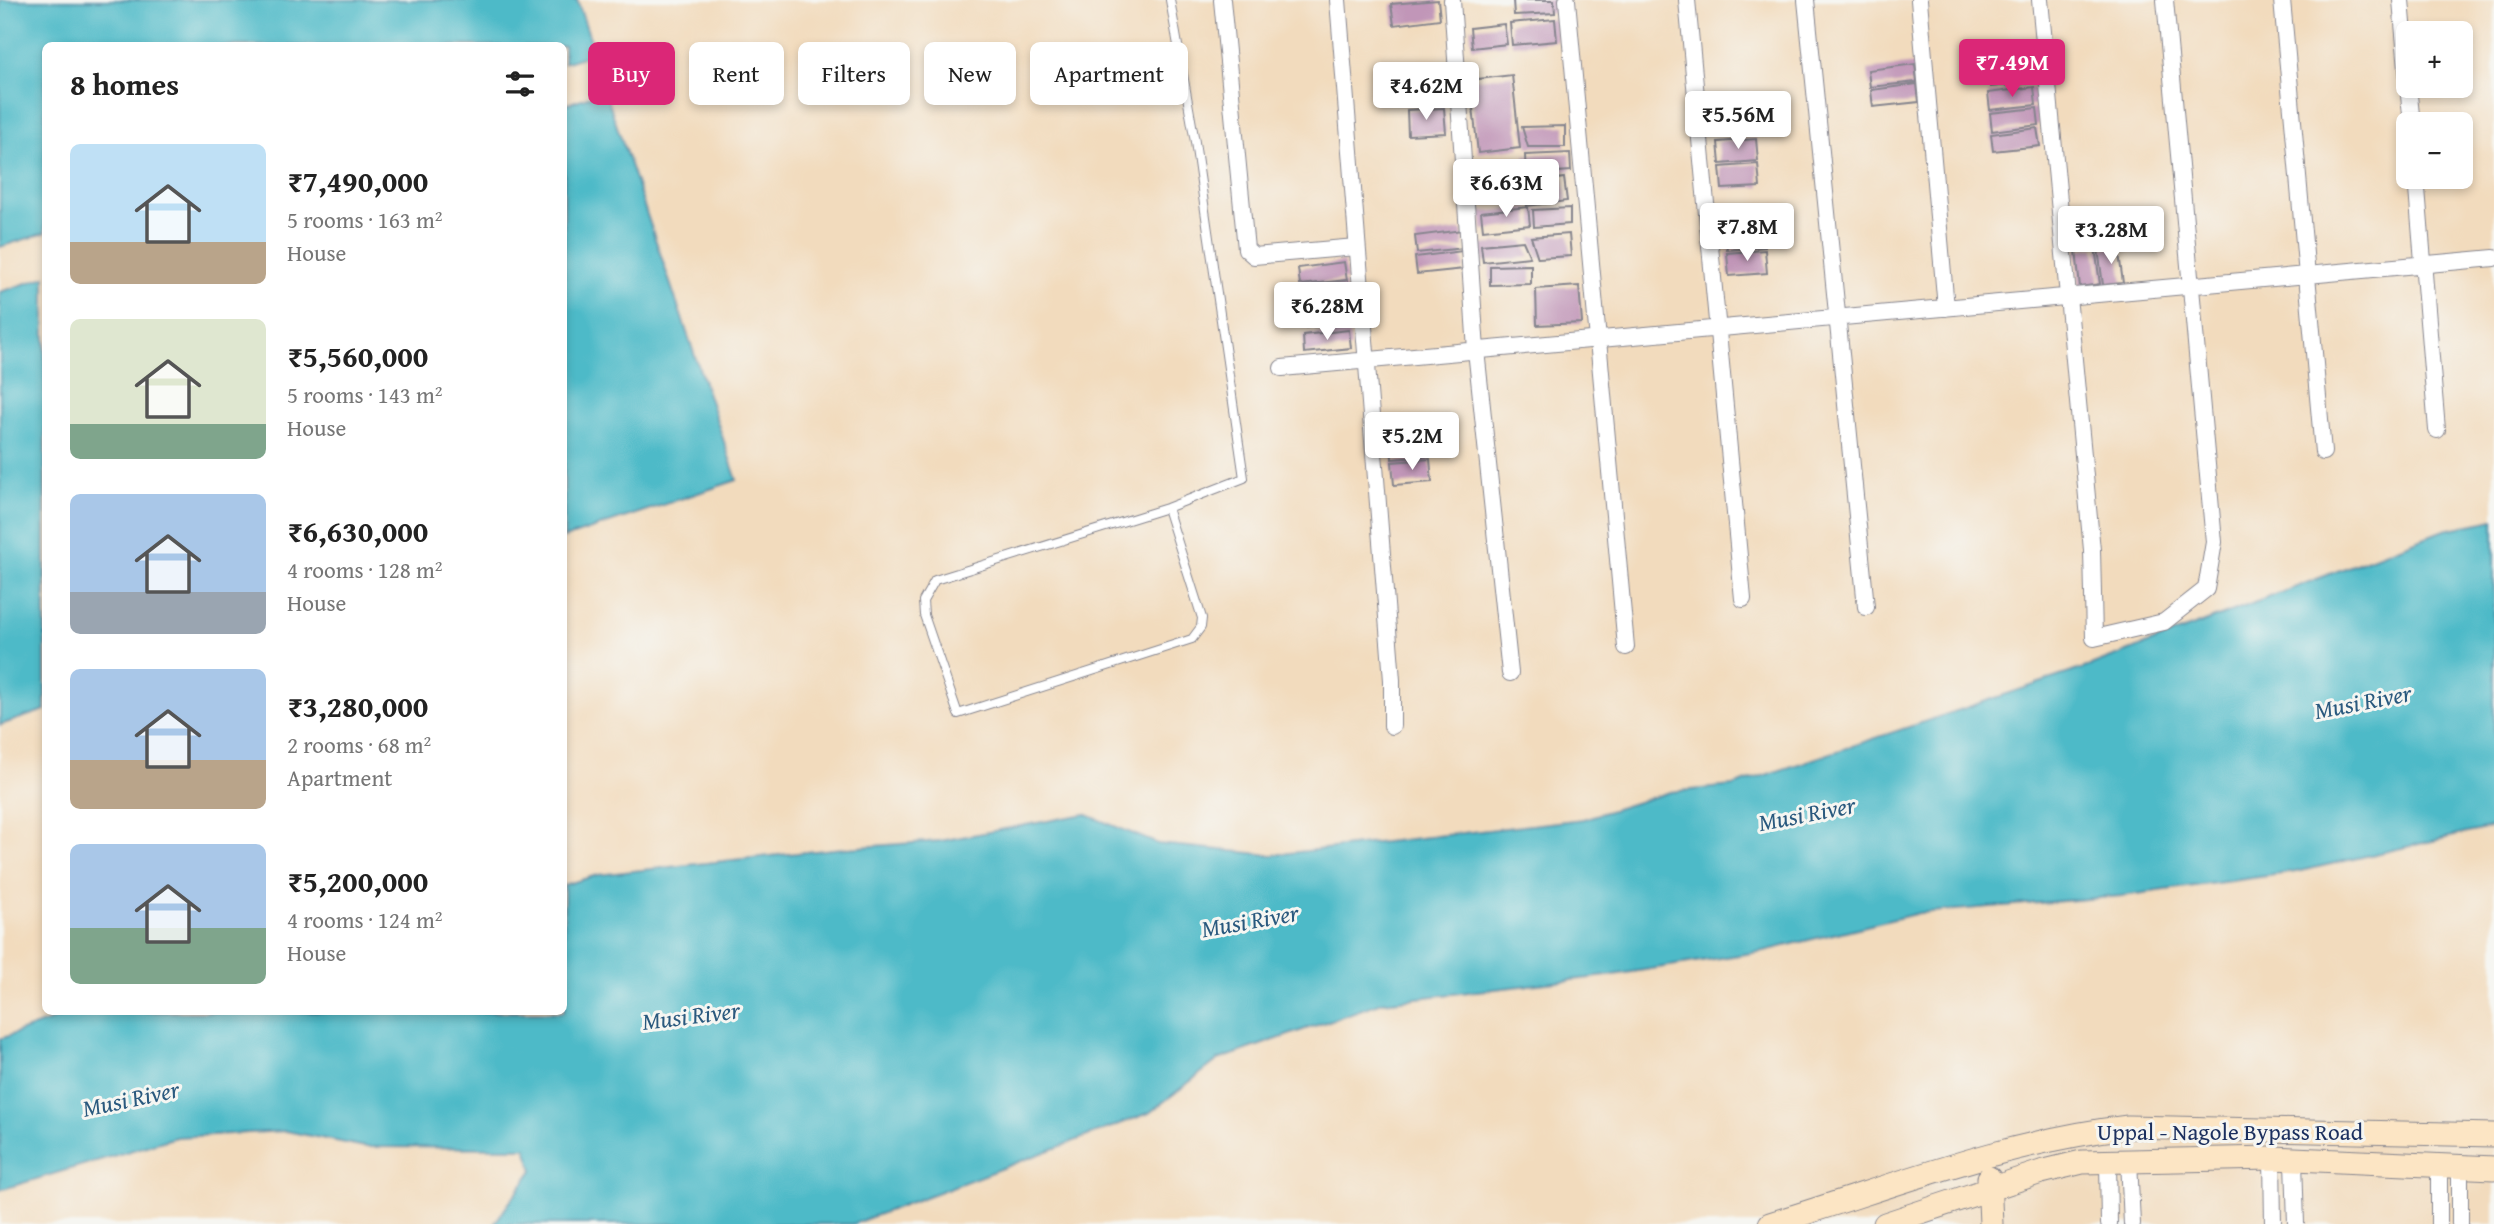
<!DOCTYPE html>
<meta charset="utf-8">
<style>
body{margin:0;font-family:"Gentium Book Plus",serif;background:#f2f2f2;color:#222;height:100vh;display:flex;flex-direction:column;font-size:26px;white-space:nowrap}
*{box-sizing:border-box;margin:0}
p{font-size:23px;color:#767676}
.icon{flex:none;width:38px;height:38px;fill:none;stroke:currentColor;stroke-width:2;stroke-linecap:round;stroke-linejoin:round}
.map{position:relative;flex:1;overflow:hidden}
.side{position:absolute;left:42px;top:42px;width:525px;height:973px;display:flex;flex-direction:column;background:#fff;border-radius:10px;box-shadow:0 4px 10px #0003}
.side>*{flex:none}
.top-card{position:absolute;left:588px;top:42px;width:665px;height:63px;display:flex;gap:14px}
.controls{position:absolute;left:2396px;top:21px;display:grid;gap:14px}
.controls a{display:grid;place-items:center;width:77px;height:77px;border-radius:10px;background:#fff;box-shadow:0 4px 10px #0003;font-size:35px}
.price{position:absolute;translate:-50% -60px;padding:0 16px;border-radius:7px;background:#fff;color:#222;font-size:23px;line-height:46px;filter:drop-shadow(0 2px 4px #0008)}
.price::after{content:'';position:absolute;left:50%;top:42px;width:21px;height:16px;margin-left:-10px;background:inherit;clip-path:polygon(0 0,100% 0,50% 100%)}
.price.selected{background:#db2777;color:#fff}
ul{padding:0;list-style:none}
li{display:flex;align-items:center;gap:21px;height:175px;padding:0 28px}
li span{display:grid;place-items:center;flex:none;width:196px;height:140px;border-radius:10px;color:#555}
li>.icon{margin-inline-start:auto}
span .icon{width:84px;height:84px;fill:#fffc;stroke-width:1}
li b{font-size:30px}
h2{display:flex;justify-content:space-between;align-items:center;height:84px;padding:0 28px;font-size:30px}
.chip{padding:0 24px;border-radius:10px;background:#fff;box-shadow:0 4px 10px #0003;font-size:24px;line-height:63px}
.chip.selected{background:#db2777;color:#fff}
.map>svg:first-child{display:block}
</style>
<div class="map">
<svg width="2494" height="1224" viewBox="0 0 2494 1224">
<rect width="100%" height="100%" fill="#f6f6f2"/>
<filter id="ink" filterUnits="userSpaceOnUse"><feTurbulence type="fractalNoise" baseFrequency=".0143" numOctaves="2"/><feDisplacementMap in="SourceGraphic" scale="14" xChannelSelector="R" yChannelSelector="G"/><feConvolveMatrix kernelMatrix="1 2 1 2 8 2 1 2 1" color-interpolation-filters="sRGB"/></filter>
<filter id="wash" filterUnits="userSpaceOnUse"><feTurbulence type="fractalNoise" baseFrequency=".00686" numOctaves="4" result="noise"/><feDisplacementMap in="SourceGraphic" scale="28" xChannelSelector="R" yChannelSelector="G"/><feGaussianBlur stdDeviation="1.57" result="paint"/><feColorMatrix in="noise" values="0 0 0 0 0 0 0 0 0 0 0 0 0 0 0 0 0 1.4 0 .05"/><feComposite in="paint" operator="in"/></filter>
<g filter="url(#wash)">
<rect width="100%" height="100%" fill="#f2dbbd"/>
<path fill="#4dbac8" stroke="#347493" stroke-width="2" d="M 0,0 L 577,0 L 595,53 L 564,63 L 564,46 L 46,46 L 45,233 L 0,247 Z
M 605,91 L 737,480 L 564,538 L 564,105 Z
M 45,277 L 45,710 L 0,725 L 0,292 Z
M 2494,520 L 2494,827 L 2296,872 L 2122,896 L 1919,913 L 1764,951 L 1607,976 L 1382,1002 L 1218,1060 L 1149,1113 L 853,1224 L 494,1224 L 533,1170 L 526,1148 L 365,1147 L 286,1131 L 176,1137 L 0,1190 L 0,1039 L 74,1012 L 564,1012 L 564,885 L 597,875 L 833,849 L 940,841 L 1085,814 L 1158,844 L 1272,855 L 1583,819 L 1670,792 L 1733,786 L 2093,665 L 2444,530 Z"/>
<g id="blocks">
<path fill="#c196b8" d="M 1438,0 L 1440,19 L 1394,25 L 1391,4 Z
M 1513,0 L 1554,0 L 1555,13 L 1514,15 Z
M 1555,19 L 1557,41 L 1512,45 L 1510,23 Z
M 1504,24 L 1507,44 L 1472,48 L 1470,28 Z
M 2462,33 L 2464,56 L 2460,57 L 2460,34 Z
M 2464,59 L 2466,82 L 2460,82 L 2460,60 Z
M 1915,64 L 1917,82 L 1870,87 L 1868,70 Z
M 2035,64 L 2037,82 L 1991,87 L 1989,70 Z
M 1512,75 L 1520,148 L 1478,153 L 1470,80 Z
M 1917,84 L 1919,102 L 1873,107 L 1871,90 Z
M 2034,87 L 2036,105 L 1990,110 L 1988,93 Z
M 1444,108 L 1446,133 L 1408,135 L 1407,110 Z
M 2037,108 L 2039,125 L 1992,131 L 1990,113 Z
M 1565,126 L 1565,147 L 1528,147 L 1522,127 Z
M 2037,128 L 2040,146 L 1993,151 L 1991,134 Z
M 1756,139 L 1758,161 L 1720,164 L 1718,142 Z
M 1570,153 L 1571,171 L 1526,174 L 1525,155 Z
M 1758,164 L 1760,187 L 1722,189 L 1720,167 Z
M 1564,178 L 1567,201 L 1527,206 L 1523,184 Z
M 1528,207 L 1530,225 L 1483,230 L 1481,212 Z
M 1570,208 L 1570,224 L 1534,227 L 1533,210 Z
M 1763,225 L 1765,247 L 1727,250 L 1725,228 Z
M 1462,230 L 1464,248 L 1417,253 L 1415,236 Z
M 1569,234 L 1571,256 L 1538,258 L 1531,237 Z
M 1523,241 L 1530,257 L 1483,262 L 1481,245 Z
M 2118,246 L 2123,283 L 2103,285 L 2098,249 Z
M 2095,247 L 2100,284 L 2080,287 L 2076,250 Z
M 1765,250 L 1767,273 L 1729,276 L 1727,253 Z
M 1462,251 L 1464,269 L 1417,274 L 1415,257 Z
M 1344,262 L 1347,280 L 1300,285 L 1298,268 Z
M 1531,265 L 1531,284 L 1490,285 L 1490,266 Z
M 1345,283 L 1347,301 L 1301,306 L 1298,289 Z
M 1579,286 L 1582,323 L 1537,325 L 1536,289 Z
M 1348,305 L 1350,322 L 1304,328 L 1302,310 Z
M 1349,330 L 1351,348 L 1304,353 L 1303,335 Z
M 1428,434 L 1430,456 L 1392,459 L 1391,437 Z
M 1430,459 L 1432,482 L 1394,485 L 1392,462 Z"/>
</g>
</g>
<g filter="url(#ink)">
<use href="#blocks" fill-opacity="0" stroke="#86858e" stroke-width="2"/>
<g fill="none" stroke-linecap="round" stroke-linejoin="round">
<defs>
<path id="lane" d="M 1167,508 L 1202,618 L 1201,627 L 1192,639 L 958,714 L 924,615 L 923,601 L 935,580 L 1167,508 L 1244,478 L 1195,142 L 1170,0"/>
<path id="street" d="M 1222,0 L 1246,249 L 1254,256 L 1356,247
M 1338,0 L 1392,680 L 1392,726
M 1452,0 L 1476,350 L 1510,673
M 1567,0 L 1626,647
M 1687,0 L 1743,599
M 1806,0 L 1866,607
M 1919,0 L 1946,308
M 2040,0 L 2092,550 L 2094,638 L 2164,622 L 2206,589 L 2214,542 L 2165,0
M 2282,0 L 2323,452
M 2401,0 L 2408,80
M 2408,86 L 2412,124
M 2416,177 L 2437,430
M 1282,368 L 2494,258
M 2272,1158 L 2273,1224
M 2129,1160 L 2132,1224
M 2108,1161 L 2109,1224
M 2294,1161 L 2296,1224
M 2439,1167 L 2439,1224
M 2460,1167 L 2460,1224"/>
<path id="secondary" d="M 1989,1178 L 1991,1224
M 1770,1224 C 1888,1188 2006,1141 2128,1127 L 2494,1135
M 1885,1224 L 2041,1172 L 2082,1162 L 2272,1158 L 2494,1168"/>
</defs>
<use href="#lane" stroke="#86858e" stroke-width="10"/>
<use href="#street" stroke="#86858e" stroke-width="18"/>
<use href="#secondary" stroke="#86858e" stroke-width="25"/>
<use href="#lane" stroke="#fff" stroke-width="8"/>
<use href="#street" stroke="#fff" stroke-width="16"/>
<use href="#secondary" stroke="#fce5c4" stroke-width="23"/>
</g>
</g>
<g text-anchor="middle" stroke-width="6" stroke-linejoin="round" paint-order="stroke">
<g font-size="23" fill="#1b2f5e" stroke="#f6f6f2">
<text x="2230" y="1140">Uppal - Nagole Bypass Road</text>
</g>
<g font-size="24" font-style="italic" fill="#2a597e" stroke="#f6f6f2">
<text transform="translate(2363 702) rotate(-11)" y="8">Musi River</text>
<text transform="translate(1807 814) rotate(-11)" y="8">Musi River</text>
<text transform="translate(1250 921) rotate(-10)" y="8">Musi River</text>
<text transform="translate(691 1016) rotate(-7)" y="8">Musi River</text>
<text transform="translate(131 1099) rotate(-12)" y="8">Musi River</text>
</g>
</g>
</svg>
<div class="controls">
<a>+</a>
<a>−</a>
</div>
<b class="price selected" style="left:2012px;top:99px">₹7.49M</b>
<b class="price" style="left:1426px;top:122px">₹4.62M</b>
<b class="price" style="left:1738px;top:151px">₹5.56M</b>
<b class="price" style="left:1506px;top:219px">₹6.63M</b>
<b class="price" style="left:1747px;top:263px">₹7.8M</b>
<b class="price" style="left:2111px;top:266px">₹3.28M</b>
<b class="price" style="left:1327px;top:342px">₹6.28M</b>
<b class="price" style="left:1412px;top:472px">₹5.2M</b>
<div class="top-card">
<a class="chip selected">Buy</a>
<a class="chip">Rent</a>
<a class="chip">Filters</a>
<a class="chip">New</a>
<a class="chip">Apartment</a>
</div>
<section class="side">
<h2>8 homes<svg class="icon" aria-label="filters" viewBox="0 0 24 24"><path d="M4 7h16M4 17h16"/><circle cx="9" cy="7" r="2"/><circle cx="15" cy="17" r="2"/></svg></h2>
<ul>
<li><span style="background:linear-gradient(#bfe0f5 70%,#b9a48a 0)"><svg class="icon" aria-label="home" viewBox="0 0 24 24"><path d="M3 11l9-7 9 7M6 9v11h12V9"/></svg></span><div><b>₹7,490,000</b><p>5 rooms · 163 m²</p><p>House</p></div></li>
<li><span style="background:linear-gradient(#dfe7d0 75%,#7fa58c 0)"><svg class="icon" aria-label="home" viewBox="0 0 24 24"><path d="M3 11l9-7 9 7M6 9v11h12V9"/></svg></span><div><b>₹5,560,000</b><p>5 rooms · 143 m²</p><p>House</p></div></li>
<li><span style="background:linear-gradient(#a9c7e8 70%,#9aa5b1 0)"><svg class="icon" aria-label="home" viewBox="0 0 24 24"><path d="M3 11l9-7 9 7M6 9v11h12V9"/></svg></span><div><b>₹6,630,000</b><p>4 rooms · 128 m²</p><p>House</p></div></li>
<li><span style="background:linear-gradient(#a9c7e8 65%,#b9a48a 0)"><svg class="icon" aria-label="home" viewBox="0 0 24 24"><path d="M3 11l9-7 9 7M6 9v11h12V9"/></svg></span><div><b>₹3,280,000</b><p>2 rooms · 68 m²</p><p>Apartment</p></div></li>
<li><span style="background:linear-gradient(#a9c7e8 60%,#7fa58c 0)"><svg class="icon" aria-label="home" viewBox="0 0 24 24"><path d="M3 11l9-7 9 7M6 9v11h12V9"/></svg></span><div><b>₹5,200,000</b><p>4 rooms · 124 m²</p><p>House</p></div></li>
</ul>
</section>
</div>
